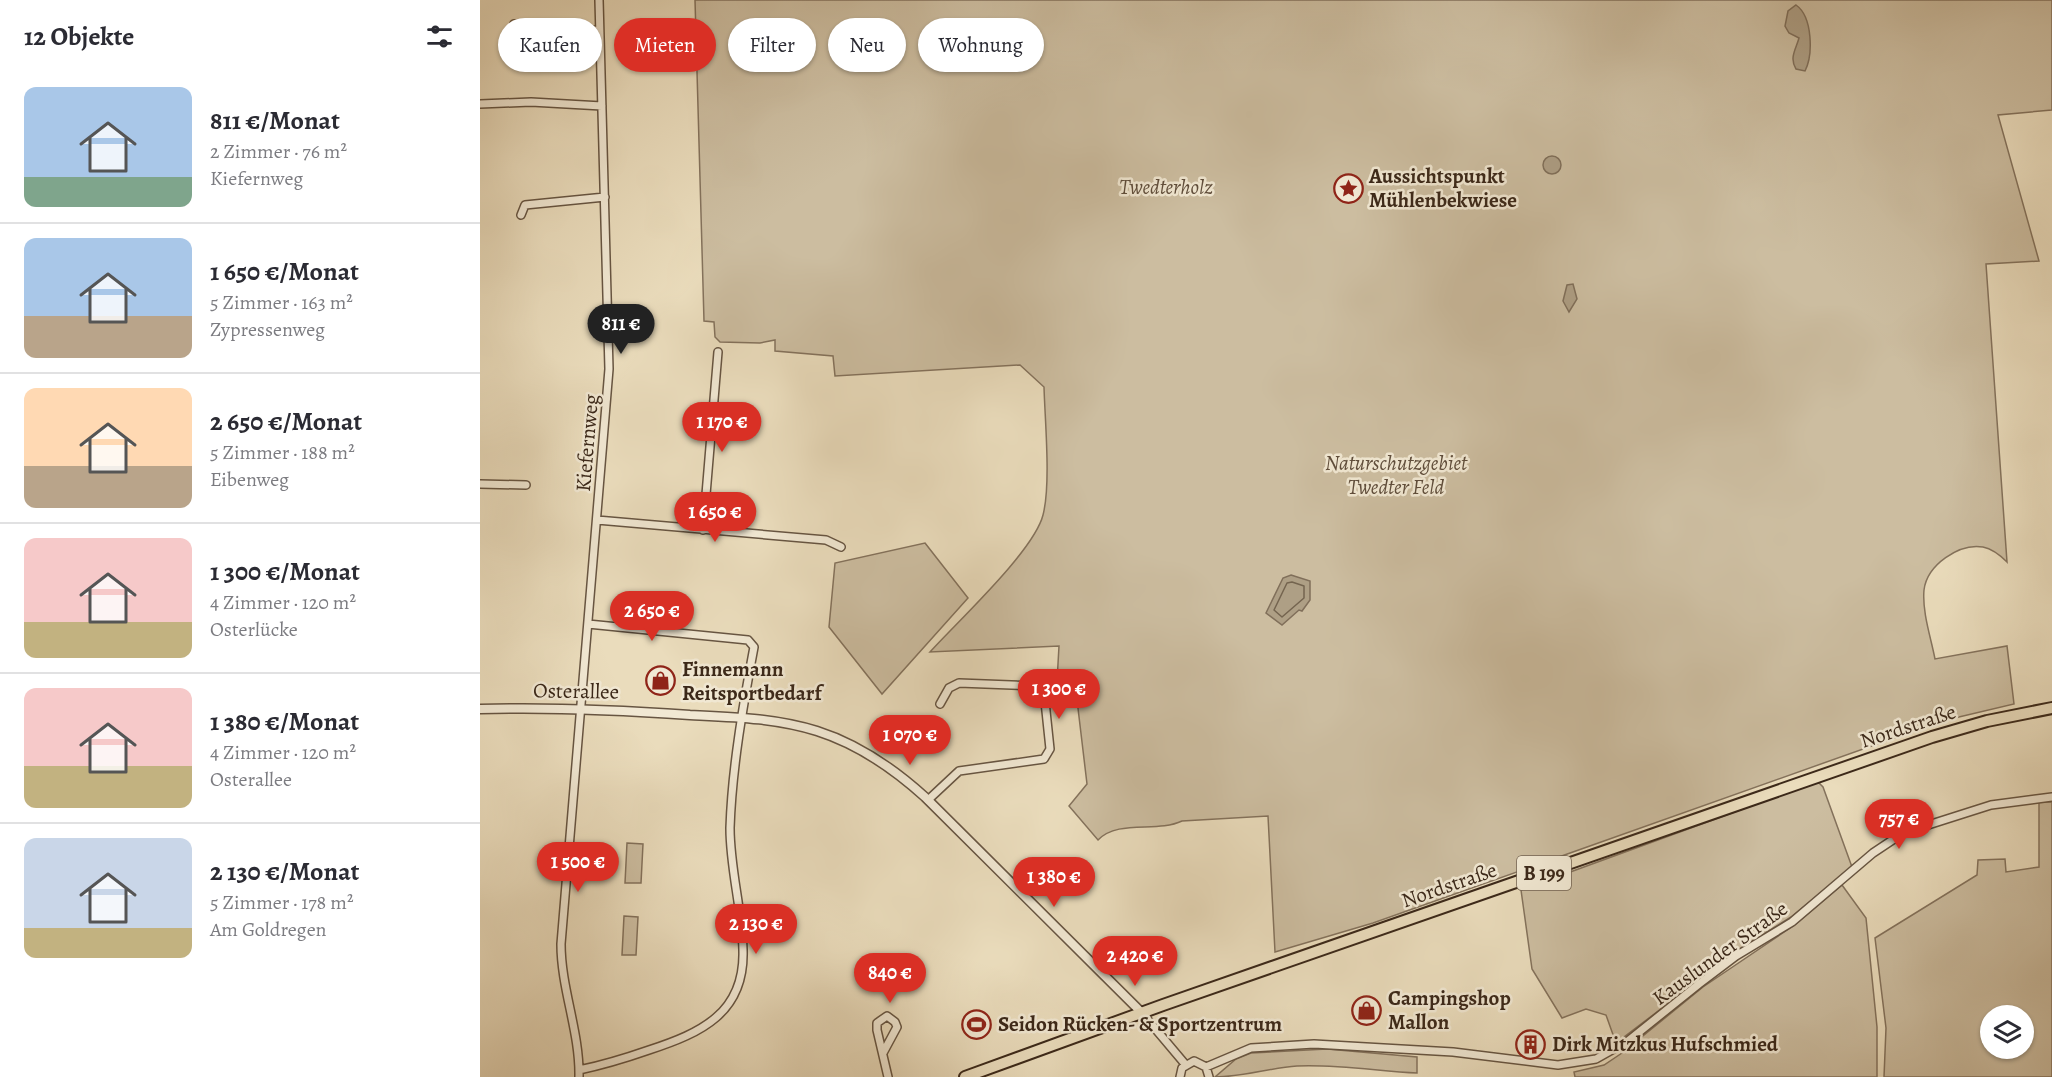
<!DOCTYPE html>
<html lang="de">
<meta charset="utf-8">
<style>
body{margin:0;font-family:Alegreya,serif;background:#f7f7f7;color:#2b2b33;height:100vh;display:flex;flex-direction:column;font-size:22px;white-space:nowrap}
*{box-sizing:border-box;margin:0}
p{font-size:20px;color:#7c7c81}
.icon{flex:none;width:33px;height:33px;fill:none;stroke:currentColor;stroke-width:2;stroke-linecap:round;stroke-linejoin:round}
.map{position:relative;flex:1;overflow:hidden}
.details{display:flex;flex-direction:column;background:#fff;width:480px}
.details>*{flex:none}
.top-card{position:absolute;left:18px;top:18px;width:570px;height:54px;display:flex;gap:12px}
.controls{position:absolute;left:1500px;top:1005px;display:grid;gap:12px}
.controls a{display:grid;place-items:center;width:54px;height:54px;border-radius:50%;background:#fff;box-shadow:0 2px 4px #0004;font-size:30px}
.price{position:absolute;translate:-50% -51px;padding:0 14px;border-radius:21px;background:#d93025;color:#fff;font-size:20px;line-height:39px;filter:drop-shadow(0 2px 3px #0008)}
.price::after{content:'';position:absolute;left:50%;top:36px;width:18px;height:14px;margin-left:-9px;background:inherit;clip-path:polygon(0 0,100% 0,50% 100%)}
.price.selected{background:#222;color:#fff}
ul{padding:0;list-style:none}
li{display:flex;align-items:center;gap:18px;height:150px;padding:0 24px}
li+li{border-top:2px solid #e1e1e2}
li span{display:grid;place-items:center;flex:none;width:168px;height:120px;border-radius:12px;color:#555}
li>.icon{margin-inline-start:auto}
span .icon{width:72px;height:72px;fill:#fffc;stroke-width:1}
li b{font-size:26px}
h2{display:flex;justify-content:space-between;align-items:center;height:72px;padding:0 24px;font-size:26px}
.chip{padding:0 21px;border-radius:27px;background:#fff;box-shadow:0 2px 4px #0004;font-size:21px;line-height:54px}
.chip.selected{background:#d93025;color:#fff}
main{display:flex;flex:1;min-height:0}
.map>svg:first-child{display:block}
</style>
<main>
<section class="details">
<h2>12 Objekte<svg class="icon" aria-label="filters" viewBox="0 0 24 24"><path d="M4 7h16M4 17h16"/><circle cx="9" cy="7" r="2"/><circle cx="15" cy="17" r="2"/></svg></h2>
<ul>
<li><span style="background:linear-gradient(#a9c7e8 75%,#7fa58c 0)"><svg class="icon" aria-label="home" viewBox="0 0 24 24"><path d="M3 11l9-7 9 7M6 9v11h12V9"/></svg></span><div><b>811 €/Monat</b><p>2 Zimmer · 76 m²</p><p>Kiefernweg</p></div></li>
<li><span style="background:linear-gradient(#a9c7e8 65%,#b9a48a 0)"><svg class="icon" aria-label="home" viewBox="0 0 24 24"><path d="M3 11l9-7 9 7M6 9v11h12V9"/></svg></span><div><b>1 650 €/Monat</b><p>5 Zimmer · 163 m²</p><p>Zypressenweg</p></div></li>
<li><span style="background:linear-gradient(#ffd9b3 65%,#b9a48a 0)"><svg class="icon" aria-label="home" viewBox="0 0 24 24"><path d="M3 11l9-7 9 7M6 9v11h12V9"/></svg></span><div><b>2 650 €/Monat</b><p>5 Zimmer · 188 m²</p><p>Eibenweg</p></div></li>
<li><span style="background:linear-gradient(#f6c9c9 70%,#c2b280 0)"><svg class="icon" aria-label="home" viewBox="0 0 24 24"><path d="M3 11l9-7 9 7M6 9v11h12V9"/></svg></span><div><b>1 300 €/Monat</b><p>4 Zimmer · 120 m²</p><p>Osterlücke</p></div></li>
<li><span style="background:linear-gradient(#f6c9c9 65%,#c2b280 0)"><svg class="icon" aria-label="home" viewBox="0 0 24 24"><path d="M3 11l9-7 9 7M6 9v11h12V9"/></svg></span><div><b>1 380 €/Monat</b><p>4 Zimmer · 120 m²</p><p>Osterallee</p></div></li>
<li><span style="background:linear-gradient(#c9d6e8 75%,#c2b280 0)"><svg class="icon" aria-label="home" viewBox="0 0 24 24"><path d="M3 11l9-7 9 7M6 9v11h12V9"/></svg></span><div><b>2 130 €/Monat</b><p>5 Zimmer · 178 m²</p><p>Am Goldregen</p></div></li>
</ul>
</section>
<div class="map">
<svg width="1572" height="1077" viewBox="0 0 1572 1077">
<rect width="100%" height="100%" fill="#eadcbc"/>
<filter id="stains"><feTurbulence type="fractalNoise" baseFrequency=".00333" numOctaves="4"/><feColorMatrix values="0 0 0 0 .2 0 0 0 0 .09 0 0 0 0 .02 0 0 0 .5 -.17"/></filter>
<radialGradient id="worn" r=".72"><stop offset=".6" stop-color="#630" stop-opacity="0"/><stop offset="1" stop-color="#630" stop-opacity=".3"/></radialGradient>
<path fill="#ccbda0" stroke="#84725c" stroke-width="1.5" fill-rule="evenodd" d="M 215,0 L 1572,0 L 1572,110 L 1518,115 L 1559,261 L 1506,264 L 1527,562 C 1520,555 1513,549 1503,547 C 1479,543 1447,565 1444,590 C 1442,612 1451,638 1455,659 L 1527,646 L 1534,704 L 1462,721 L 893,923 L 795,952 L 788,816 L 702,821 C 677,833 638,819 618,840 L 589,806 L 607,784 L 597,700 L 576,699 L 579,646 L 450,652 C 477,622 554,551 563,515 C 571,484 565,422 564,387 L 540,365 L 355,376 L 353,356 L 295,351 L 295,340 L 280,343 L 240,342 L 235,337 L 234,322 L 224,321 Z
M 445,543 L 488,598 L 402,694 L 349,627 L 355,563 Z
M 1334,783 L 1339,783 L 1343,787 L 1372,867 L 1311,917 L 1264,946 L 1136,1043 L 1126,1015 L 1106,1009 L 1082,1018 L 1052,969 L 1041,890 Z
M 1559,802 L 1572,802 L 1572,1077 L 1404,1077 L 1406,1028 L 1395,938 L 1497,875 L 1498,860 L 1525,859 L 1526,872 L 1559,867 ZM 1510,1016 L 1544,1016 L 1544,1048 L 1510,1048 Z
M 147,843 L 163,844 L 161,883 L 145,883 Z
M 1362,885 L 1386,918 L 1397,1027 L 1397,1077 L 1095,1077 L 1094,1072 L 1124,1065 L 1142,1053 L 1223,987 L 1316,924 Z
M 144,916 L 158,917 L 156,955 L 142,955 Z
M 847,1049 L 937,1057 L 937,1073 C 898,1071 856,1064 817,1066 C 789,1068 763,1077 735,1077 L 756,1059 L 771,1053 Z"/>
<path fill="#ae9f85" stroke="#806f5a" stroke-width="1.5" d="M 1316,5 C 1333,17 1333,55 1325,71 L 1316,69 C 1309,58 1316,49 1319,38 L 1309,33 L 1305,26 L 1308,11 Z
M1063 165a9 9 0 1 1 18 0a9 9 0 1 1-18 0Z
M 1093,284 L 1097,299 L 1089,312 L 1083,301 L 1087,285 Z
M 811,575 L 830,581 L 830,600 L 822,611 L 819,610 L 802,625 L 786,613 L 803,578 Z"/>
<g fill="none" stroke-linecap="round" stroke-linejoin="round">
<path stroke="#74644f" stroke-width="1.5" d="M 812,582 L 824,586 L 824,598 L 802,617 L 794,610 L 807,583 Z"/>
<defs>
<path id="minor" d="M 34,24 L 48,32 L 119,30
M 0,104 L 51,102 L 122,106
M 41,215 L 45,205 L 125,197
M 0,484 L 46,485
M 117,520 L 346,540 L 361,547
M 223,530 L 238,352
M 448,800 L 479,771 L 564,759 L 570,749 L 564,692 L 556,686 L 479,683 L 469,688 L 460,704
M 662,1013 L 705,1064
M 403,1053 L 417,1027 L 415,1022 L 407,1016 L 397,1023 L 397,1030 L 408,1077
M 726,1067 L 771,1048 L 834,1044 L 973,1052 L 1078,1065 L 1116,1059 L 1148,1041 L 1219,984 L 1256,956 L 1312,922 L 1393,853 L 1423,833 L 1511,805 L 1572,797
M 99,1070 C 123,1065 146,1058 169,1050 C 221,1033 265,1013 263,950 C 262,909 250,869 250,828 C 252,768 263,706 274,647 L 268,640 L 108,624
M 99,1077 C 100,1032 81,989 81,944 L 129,369 L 119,0
M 700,1077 L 702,1068 L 714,1061 L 726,1067 L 729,1077"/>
<path id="tertiary" d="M 0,709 C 71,707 140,710 210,715 C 253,717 296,718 337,731 C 378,744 413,768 445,797 L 662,1013"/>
<path id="primary" d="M 485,1077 L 683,1005 L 1452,737 L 1507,721 L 1572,708"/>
</defs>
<use href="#minor" stroke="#675542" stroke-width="10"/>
<use href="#tertiary" stroke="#675542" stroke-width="11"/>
<use href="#primary" stroke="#3b2819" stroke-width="14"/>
<use href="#minor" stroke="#f1e8d3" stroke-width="7"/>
<use href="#tertiary" stroke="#f1e8d3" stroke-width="8"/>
<use href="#primary" stroke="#eadcbc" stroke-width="10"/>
</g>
<defs>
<symbol id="sight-ring" viewBox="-11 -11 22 22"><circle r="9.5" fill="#f1e8d3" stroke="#8f2418" stroke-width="1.5"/><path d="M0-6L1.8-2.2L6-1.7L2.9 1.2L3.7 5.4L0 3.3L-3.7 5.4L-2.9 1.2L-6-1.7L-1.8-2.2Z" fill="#8f2418"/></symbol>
<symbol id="shop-ring" viewBox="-11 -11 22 22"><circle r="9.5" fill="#f1e8d3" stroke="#8f2418" stroke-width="1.5"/><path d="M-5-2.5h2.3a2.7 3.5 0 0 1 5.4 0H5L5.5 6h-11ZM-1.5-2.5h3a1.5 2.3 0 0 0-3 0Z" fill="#8f2418"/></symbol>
<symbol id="stadium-ring" viewBox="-11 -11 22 22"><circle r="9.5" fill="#f1e8d3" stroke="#8f2418" stroke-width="1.5"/><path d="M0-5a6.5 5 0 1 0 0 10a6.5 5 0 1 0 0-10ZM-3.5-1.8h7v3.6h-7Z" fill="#8f2418"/></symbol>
<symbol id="building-ring" viewBox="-11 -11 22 22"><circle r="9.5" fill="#f1e8d3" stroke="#8f2418" stroke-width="1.5"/><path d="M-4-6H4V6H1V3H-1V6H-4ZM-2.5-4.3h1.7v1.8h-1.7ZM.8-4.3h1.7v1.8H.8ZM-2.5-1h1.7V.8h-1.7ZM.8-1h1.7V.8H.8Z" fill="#8f2418"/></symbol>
</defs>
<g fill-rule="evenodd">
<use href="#sight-ring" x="852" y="172" width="33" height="33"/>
<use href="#shop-ring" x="164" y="664" width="33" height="33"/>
<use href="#shop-ring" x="870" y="994" width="33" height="33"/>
<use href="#stadium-ring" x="480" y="1008" width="33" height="33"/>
<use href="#building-ring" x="1034" y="1028" width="33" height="33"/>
</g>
<g text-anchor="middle" stroke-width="5" stroke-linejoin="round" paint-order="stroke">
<rect fill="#f1e8d3" stroke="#726251" stroke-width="1.5" x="1037" y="856" width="54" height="34" rx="4.5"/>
<g font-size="20" font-weight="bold" fill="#3b2819">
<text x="1064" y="880">B 199</text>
</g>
<g font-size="21" font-weight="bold" fill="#3b2819" stroke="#f1e8d3" text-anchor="start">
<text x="889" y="183">Aussichtspunkt<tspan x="889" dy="24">Mühlenbekwiese</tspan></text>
<text x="202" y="676">Finnemann<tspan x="202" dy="24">Reitsportbedarf</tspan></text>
<text x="908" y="1005">Campingshop<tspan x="908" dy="24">Mallon</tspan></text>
<text x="518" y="1031">Seidon Rücken- &amp; Sportzentrum</text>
<text x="1072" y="1051">Dirk Mitzkus Hufschmied</text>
</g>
<g font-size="21" font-style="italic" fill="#5f4d3b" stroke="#f1e8d3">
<text x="686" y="194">Twedterholz</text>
<text x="916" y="470">Naturschutzgebiet<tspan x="916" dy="24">Twedter Feld</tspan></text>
</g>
<g font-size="21" fill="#3b2819" stroke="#f1e8d3">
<text transform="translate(107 443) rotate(-85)" y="7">Kiefernweg</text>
<text transform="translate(96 691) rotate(1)" y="7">Osterallee</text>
<text transform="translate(1428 726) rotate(-18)" y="7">Nordstraße</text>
<text transform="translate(969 885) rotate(-19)" y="7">Nordstraße</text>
<text transform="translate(1240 953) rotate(-36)" y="7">Kauslunder Straße</text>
</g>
</g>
<rect width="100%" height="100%" filter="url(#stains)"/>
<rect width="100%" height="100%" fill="url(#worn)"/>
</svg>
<div class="controls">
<a><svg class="icon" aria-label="layers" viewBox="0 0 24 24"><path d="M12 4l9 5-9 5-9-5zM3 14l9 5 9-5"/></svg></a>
</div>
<b class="price selected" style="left:141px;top:355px">811 €</b>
<b class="price" style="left:242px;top:453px">1 170 €</b>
<b class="price" style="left:235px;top:543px">1 650 €</b>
<b class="price" style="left:172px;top:642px">2 650 €</b>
<b class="price" style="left:579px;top:720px">1 300 €</b>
<b class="price" style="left:430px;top:766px">1 070 €</b>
<b class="price" style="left:1419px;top:850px">757 €</b>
<b class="price" style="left:98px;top:893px">1 500 €</b>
<b class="price" style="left:574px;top:908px">1 380 €</b>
<b class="price" style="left:276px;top:955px">2 130 €</b>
<b class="price" style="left:655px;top:987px">2 420 €</b>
<b class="price" style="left:410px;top:1004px">840 €</b>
<div class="top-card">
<a class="chip">Kaufen</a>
<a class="chip selected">Mieten</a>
<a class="chip">Filter</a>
<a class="chip">Neu</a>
<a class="chip">Wohnung</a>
</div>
</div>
</main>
